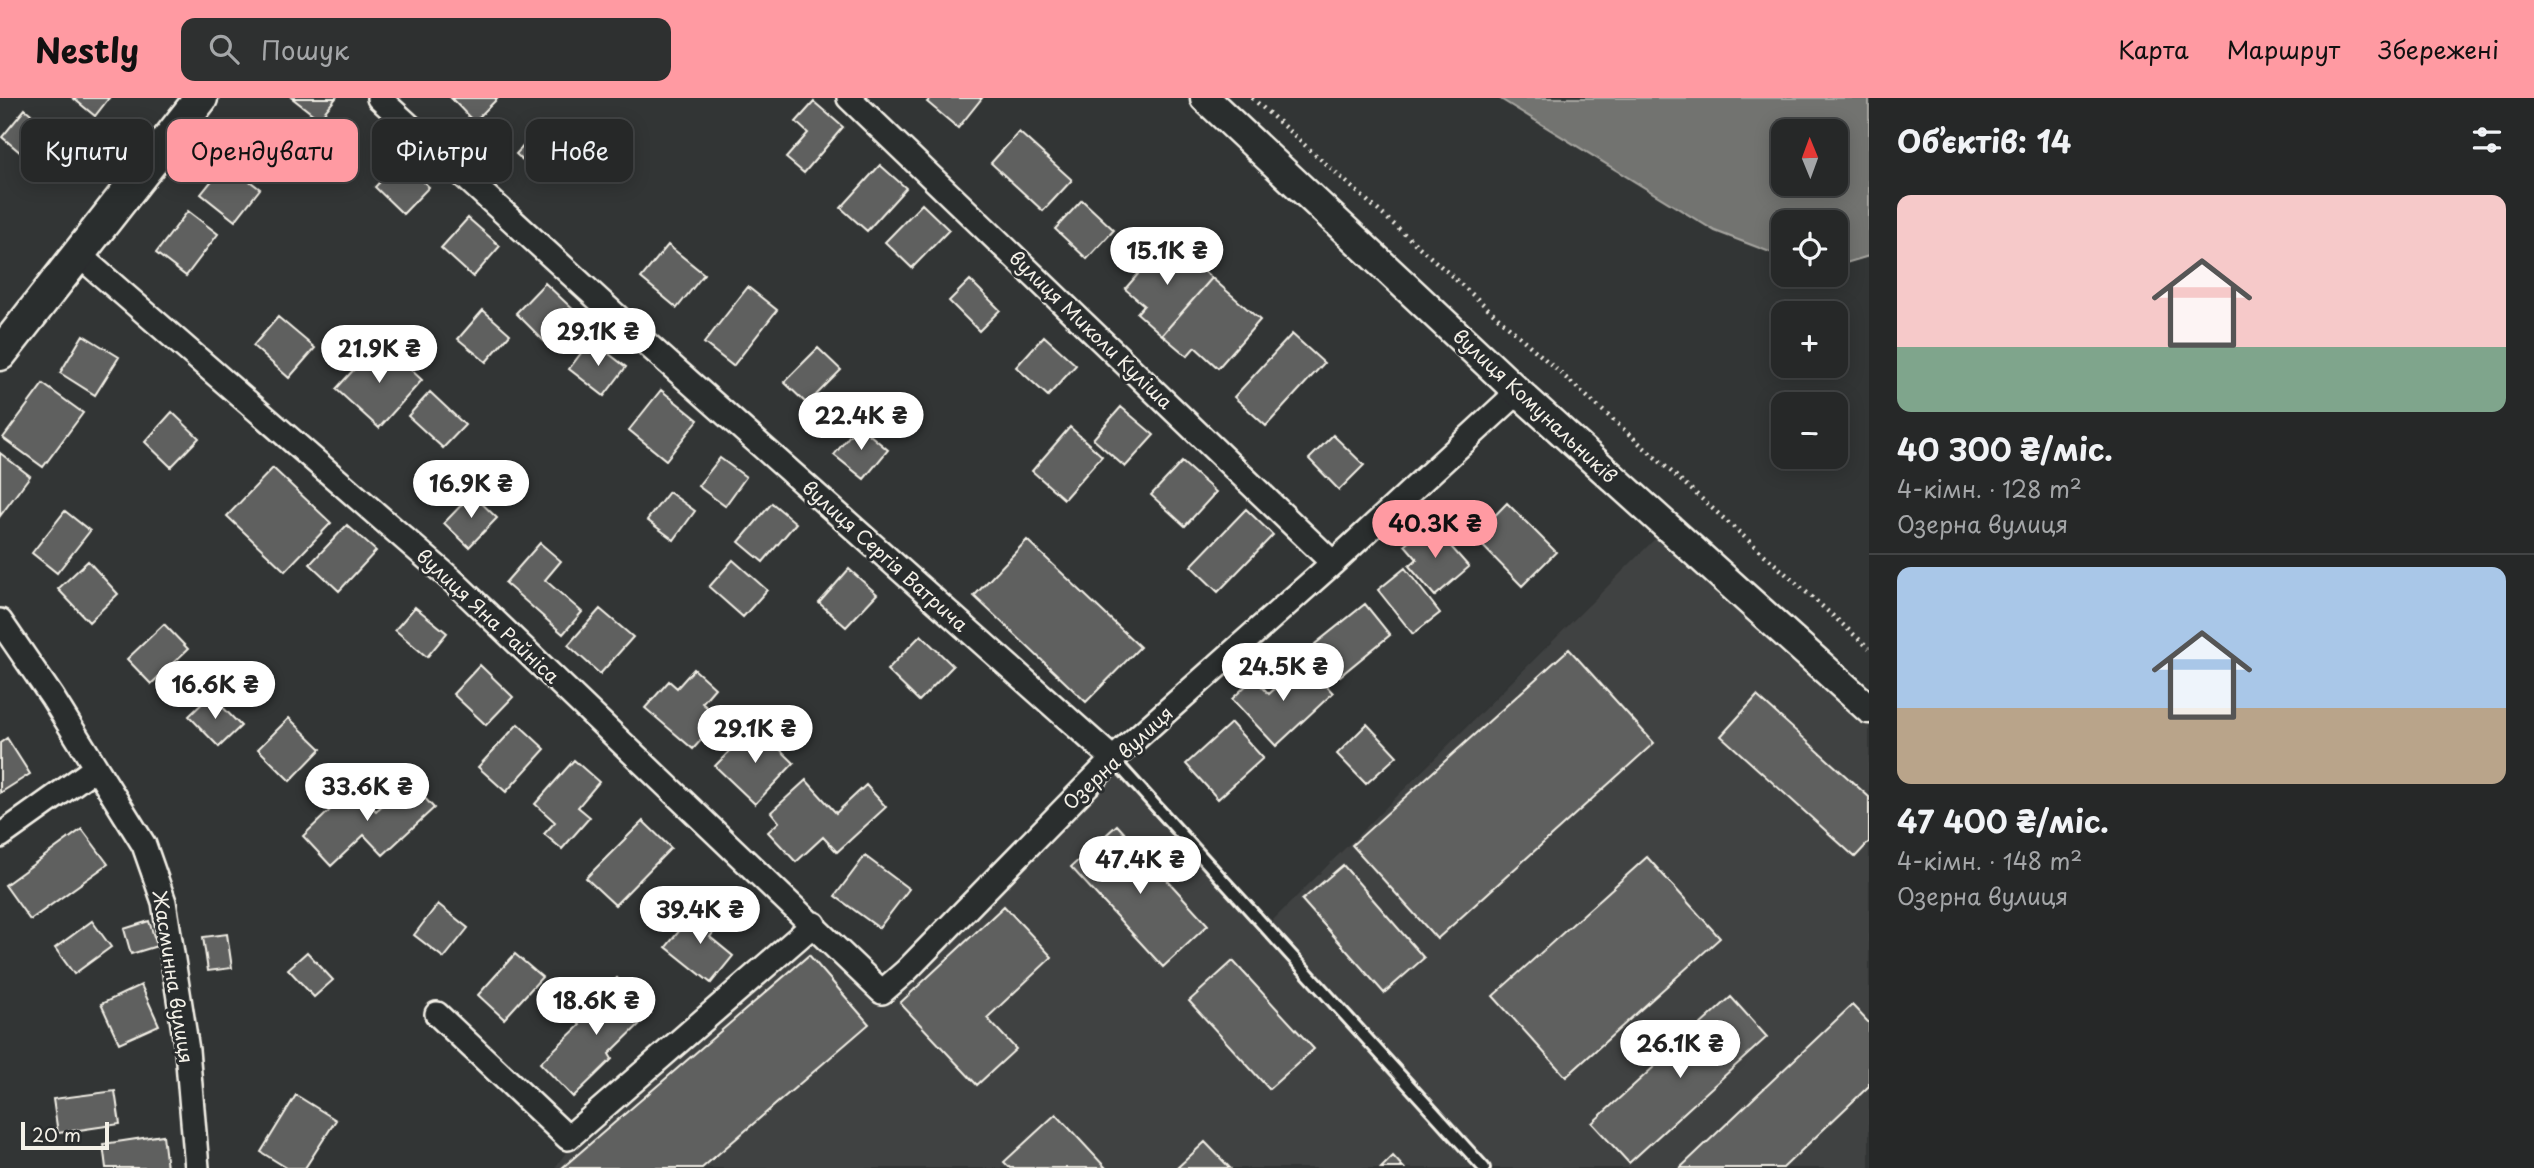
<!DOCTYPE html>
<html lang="uk">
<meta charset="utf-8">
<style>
body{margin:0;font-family:"Playpen Sans",sans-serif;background:#2e3030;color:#f1f3f6;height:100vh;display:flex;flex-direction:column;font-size:26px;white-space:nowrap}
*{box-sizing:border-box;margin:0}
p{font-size:23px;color:#a4a6a8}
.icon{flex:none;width:38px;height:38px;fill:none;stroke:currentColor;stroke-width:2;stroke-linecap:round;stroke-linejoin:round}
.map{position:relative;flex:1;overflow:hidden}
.sheet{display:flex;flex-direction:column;background:#262828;width:665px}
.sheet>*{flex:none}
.top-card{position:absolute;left:21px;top:21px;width:665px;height:63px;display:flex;gap:14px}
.needle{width:46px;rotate:359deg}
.fabs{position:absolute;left:1771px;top:21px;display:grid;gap:14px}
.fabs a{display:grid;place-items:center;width:77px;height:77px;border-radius:14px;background:#262828;box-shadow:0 4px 18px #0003,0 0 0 2px #424445;font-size:35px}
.scale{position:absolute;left:21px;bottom:18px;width:88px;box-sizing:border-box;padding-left:7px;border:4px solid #f4f1e8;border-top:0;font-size:19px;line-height:24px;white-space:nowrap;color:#f4f1e8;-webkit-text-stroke:5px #2a2d2e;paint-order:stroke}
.price{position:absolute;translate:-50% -60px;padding:0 16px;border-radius:24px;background:#fff;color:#222;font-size:23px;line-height:46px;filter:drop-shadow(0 2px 4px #0008)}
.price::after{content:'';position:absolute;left:50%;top:42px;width:21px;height:16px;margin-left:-10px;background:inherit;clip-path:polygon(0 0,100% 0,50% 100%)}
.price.selected{background:#ff9aa2;color:#111}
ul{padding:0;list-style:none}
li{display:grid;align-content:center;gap:14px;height:371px;padding:0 28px}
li+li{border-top:2px solid #424445}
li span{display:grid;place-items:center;height:217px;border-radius:14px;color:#555}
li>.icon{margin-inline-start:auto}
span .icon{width:126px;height:126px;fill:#fffc;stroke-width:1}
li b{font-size:30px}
h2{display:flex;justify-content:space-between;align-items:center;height:84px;padding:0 28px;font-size:30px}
.tag{padding:0 24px;border-radius:14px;background:#262828;box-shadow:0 4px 18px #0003,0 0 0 2px #424445;font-size:24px;line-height:63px}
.tag.selected{background:#ff9aa2;color:#111}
header{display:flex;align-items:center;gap:42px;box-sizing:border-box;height:98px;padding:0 35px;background:#ff9aa2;color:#111}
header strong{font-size:33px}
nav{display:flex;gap:38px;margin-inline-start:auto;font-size:24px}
.search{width:490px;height:63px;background:#2e3030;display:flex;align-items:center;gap:18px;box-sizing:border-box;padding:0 24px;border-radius:14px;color:#a4a6a8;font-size:26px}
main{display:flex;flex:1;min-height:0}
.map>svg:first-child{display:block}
</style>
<header>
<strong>Nestly</strong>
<div class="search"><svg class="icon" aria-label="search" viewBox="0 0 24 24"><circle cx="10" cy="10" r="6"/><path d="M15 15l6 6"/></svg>Пошук</div>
<nav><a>Карта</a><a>Маршрут</a><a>Збережені</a></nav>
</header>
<main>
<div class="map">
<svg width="1869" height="1070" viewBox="0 0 1869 1070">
<rect width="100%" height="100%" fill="#323535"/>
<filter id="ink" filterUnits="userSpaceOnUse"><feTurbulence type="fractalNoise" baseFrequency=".0143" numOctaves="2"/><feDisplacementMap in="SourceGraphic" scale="14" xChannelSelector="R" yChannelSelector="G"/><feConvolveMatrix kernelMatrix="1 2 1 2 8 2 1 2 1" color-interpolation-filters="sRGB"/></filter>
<g filter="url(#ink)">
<path fill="#404242" d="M 1663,433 L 1869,618 L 1869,1070 L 555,1070 L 564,1057 L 814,833 L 882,899 L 1115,669 L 1263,832 Z"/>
<path fill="#727370" stroke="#a6a5a0" stroke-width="2" fill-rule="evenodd" d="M 1499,0 L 1869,0 L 1869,158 L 1836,168 L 1836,124 L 1783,124 L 1783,159 L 1715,133 ZM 1783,33 L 1836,33 L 1836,86 L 1783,86 Z"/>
<path fill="#5f605f" stroke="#f4f1e8" stroke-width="2" d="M 73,0 L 109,0 L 95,18 Z
M 292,0 L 336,0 L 319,21 Z
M 451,0 L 498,0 L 474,24 Z
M 931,0 L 982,0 L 958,30 L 927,4 Z
M 814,4 L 843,29 L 804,75 L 786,60 L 808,35 L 796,24 Z
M 25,11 L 69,47 L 46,76 L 2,39 Z
M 543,27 L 569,51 L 542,80 L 516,56 Z
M 1019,34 L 1072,82 L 1043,113 L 991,65 Z
M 401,62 L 429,89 L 403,116 L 375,89 Z
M 226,65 L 260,91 L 235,123 L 201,96 Z
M 880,67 L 906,90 L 867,133 L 841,110 Z
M 1082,102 L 1114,132 L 1087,161 L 1055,131 Z
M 922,106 L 949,132 L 912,170 L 885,144 Z
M 188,113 L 218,136 L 186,178 L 156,155 Z
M 468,120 L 500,148 L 473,179 L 441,150 Z
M 1168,142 L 1212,180 L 1162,237 L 1137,215 L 1144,207 L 1125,191 Z
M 668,147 L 704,176 L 677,210 L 641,180 Z
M 1212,180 L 1260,222 L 1218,270 L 1195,249 L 1187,258 L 1162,237 Z
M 970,182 L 1000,212 L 979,233 L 949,203 Z
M 545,185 L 580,218 L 550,249 L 516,215 Z
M 748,189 L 777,212 L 733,268 L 704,245 Z
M 483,212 L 510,236 L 486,264 L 458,241 Z
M 278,219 L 315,250 L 289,280 L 253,248 Z
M 1292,236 L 1324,265 L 1266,328 L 1234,299 Z
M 83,237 L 119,259 L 95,297 L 60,275 Z
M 1044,238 L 1076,267 L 1048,298 L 1016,269 Z
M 591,242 L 626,269 L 604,298 L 569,271 Z
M 380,243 L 422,282 L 379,330 L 336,291 Z
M 818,250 L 841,272 L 807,306 L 784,284 Z
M 43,286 L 83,315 L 43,369 L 3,340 Z
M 661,292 L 698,322 L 666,362 L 629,332 Z
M 430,294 L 465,327 L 443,350 L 408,318 Z
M 1121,309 L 1154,337 L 1125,369 L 1093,341 Z
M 172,314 L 199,340 L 171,369 L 145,344 Z
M 858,327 L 888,352 L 864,381 L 834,357 Z
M 1070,329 L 1102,358 L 1064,401 L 1032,373 Z
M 1333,337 L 1364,367 L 1339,392 L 1309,361 Z
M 0,355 L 30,378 L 0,418 Z
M 720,360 L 746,379 L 725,408 L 698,388 Z
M 1182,364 L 1216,394 L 1185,428 L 1151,397 Z
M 273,370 L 331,425 L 285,473 L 227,418 Z
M 669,394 L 695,413 L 674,442 L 647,422 Z
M 472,396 L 497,420 L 469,449 L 444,425 Z
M 772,405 L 796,425 L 763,464 L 739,444 Z
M 1507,405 L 1556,454 L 1522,488 L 1474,439 Z
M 1246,411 L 1273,437 L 1218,494 L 1191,468 Z
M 65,413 L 90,433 L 57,475 L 32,455 Z
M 1430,425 L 1469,469 L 1435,498 L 1409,468 L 1417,461 L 1405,447 Z
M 347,427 L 376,453 L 339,493 L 310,466 Z
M 1027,442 L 1140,549 L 1086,604 L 974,498 Z
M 540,445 L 561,463 L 545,482 L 582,514 L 563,536 L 505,485 Z
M 733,462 L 767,492 L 743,519 L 709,489 Z
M 88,463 L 118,496 L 89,524 L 58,491 Z
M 1405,470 L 1440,515 L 1413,536 L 1378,492 Z
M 849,471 L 877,496 L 846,529 L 819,505 Z
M 1365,506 L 1390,537 L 1340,578 L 1315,546 Z
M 415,509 L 447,535 L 427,559 L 395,532 Z
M 600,511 L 633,539 L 600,576 L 568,547 Z
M 164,526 L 188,551 L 151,586 L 127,561 Z
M 921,537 L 953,568 L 919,603 L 887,572 Z
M 1569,551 L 1654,645 L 1437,841 L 1352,747 Z
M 1304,564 L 1333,595 L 1276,648 L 1232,601 L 1254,580 L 1269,596 Z
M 480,567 L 513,599 L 486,627 L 453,596 Z
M 694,571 L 715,590 L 702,605 L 720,621 L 693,651 L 645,610 L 669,583 L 677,590 Z
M 211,597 L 241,628 L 219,649 L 189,618 Z
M 1757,598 L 1869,699 L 1869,744 L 1855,759 L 1721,638 Z
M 289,620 L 321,651 L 290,683 L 258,651 Z
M 1231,625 L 1263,660 L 1218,701 L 1186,666 Z
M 518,626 L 545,651 L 506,694 L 478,669 Z
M 1367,626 L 1397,658 L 1366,686 L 1337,656 Z
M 755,627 L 794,665 L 755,706 L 715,668 Z
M 7,640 L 30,676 L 0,695 L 0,645 Z
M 574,662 L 599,684 L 578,709 L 590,719 L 562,751 L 544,736 L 555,724 L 535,706 Z
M 806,682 L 836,715 L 866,687 L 886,709 L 837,754 L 823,739 L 796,764 L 768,734 L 779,724 L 771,714 Z
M 409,683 L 434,710 L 383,757 L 364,737 L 331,768 L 303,738 L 354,689 L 376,713 Z
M 643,723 L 671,750 L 615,807 L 586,780 Z
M 1117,727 L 1208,827 L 1163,869 L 1071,769 Z
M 82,731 L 108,766 L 30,822 L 5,787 Z
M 865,758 L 909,791 L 879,830 L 835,798 Z
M 1647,759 L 1720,840 L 1566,979 L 1493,898 Z
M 1343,767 L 1424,860 L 1384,895 L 1302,802 Z
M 438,806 L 468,830 L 444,860 L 414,837 Z
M 1004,808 L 1052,859 L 987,920 L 1016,951 L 977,987 L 900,905 Z
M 698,810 L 719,827 L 710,839 L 733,858 L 711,885 L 666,849 Z
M 92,823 L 111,849 L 74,876 L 55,850 Z
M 149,823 L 157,848 L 131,856 L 124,831 Z
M 227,836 L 232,870 L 208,873 L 203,839 Z
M 307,854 L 333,882 L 314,899 L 288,871 Z
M 515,856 L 542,879 L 504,921 L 478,897 Z
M 809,857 L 869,926 L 702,1070 L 562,1070 Z
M 1233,863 L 1314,951 L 1269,991 L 1189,903 Z
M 617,880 L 651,915 L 609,956 L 612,961 L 573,999 L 540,965 L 580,927 L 575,921 Z
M 141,887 L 159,927 L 119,945 L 101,906 Z
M 1731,899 L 1767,939 L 1629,1065 L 1592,1025 Z
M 1852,907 L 1869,925 L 1869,988 L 1783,1070 L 1680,1070 Z
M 115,993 L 120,1026 L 58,1035 L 53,1001 Z
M 296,997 L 336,1022 L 305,1070 L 287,1070 L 261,1054 Z
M 1056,1016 L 1106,1070 L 1010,1070 L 1004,1064 Z
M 163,1037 L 167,1070 L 106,1070 L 103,1046 Z
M 1205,1044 L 1230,1070 L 1177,1070 Z
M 1393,1058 L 1404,1070 L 1381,1070 Z"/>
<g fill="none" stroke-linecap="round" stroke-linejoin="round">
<defs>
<path id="service" d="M 1113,661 L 1484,1070"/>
<path id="minor" d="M 379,0 L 647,246 L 1113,661
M 849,0 L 1333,465
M 80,158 L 452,482 L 882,894 L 906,873 L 1113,661 L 1333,465 L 1518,294
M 0,523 L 52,599 L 144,747 L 164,804 L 187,952 L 197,1070
M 0,738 L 94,671
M 437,916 L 568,1040 L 814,826"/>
<path id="tertiary" d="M 1205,0 L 1518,294 L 1869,611"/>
<path id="secondary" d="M 0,256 L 201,0"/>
</defs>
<use href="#service" stroke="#f4f1e8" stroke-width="16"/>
<use href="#minor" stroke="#f4f1e8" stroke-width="28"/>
<use href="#tertiary" stroke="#f4f1e8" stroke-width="33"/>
<use href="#secondary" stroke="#f4f1e8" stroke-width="37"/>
<path stroke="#f4f1e8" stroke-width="4.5" stroke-dasharray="2 5" stroke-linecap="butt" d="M 1252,0 L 1869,550"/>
<use href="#service" stroke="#2a2d2e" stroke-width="10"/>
<use href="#minor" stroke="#2a2d2e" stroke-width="23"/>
<use href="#tertiary" stroke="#2a2d2e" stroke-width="28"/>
<use href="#secondary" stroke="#2a2d2e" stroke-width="32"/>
</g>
</g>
<g text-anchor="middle" stroke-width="6" stroke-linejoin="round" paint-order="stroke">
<g font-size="19" fill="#f4f1e8" stroke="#2a2d2e">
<text transform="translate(1091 232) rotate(44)" y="7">вулиця Миколи Куліша</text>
<text transform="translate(1535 308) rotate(43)" y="7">вулиця Комунальників</text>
<text transform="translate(885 458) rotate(42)" y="7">вулиця Сергія Ватрича</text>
<text transform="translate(488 518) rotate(43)" y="7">вулиця Яна Райніса</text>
<text transform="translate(1118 660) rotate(-43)" y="7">Озерна вулиця</text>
<text transform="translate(173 879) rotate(81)" y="7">Жасминна вулиця</text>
</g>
</g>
</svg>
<div class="fabs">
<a><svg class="needle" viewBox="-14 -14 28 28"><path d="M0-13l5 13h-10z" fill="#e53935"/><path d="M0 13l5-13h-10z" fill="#a4a6a8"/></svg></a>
<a><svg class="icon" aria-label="locate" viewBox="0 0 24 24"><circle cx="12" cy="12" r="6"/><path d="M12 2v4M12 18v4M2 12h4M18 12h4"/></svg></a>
<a>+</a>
<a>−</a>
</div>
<div class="scale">20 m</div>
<b class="price" style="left:1167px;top:189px">15.1K ₴</b>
<b class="price" style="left:598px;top:270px">29.1K ₴</b>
<b class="price" style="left:379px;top:287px">21.9K ₴</b>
<b class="price" style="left:861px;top:354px">22.4K ₴</b>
<b class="price" style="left:471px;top:422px">16.9K ₴</b>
<b class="price selected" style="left:1435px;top:462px">40.3K ₴</b>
<b class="price" style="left:1283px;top:605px">24.5K ₴</b>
<b class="price" style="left:215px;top:623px">16.6K ₴</b>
<b class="price" style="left:755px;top:667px">29.1K ₴</b>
<b class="price" style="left:367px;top:725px">33.6K ₴</b>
<b class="price" style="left:1140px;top:798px">47.4K ₴</b>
<b class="price" style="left:700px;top:848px">39.4K ₴</b>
<b class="price" style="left:596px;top:939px">18.6K ₴</b>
<b class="price" style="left:1680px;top:982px">26.1K ₴</b>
<div class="top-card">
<a class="tag">Купити</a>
<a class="tag selected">Орендувати</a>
<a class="tag">Фільтри</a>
<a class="tag">Нове</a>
</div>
</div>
<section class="sheet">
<h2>Об’єктів: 14<svg class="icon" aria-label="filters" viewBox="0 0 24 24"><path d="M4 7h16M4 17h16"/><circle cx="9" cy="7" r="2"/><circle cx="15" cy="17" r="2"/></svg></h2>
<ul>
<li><span style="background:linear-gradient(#f6c9c9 70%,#7fa58c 0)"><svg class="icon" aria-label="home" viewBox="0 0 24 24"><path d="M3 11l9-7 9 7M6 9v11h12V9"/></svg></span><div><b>40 300 ₴/міс.</b><p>4-кімн. · 128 m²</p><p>Озерна вулиця</p></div></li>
<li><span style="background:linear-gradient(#a9c7e8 65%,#b9a48a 0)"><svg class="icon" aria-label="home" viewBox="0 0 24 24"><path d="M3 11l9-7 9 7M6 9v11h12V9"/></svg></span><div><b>47 400 ₴/міс.</b><p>4-кімн. · 148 m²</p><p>Озерна вулиця</p></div></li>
</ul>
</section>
</main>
